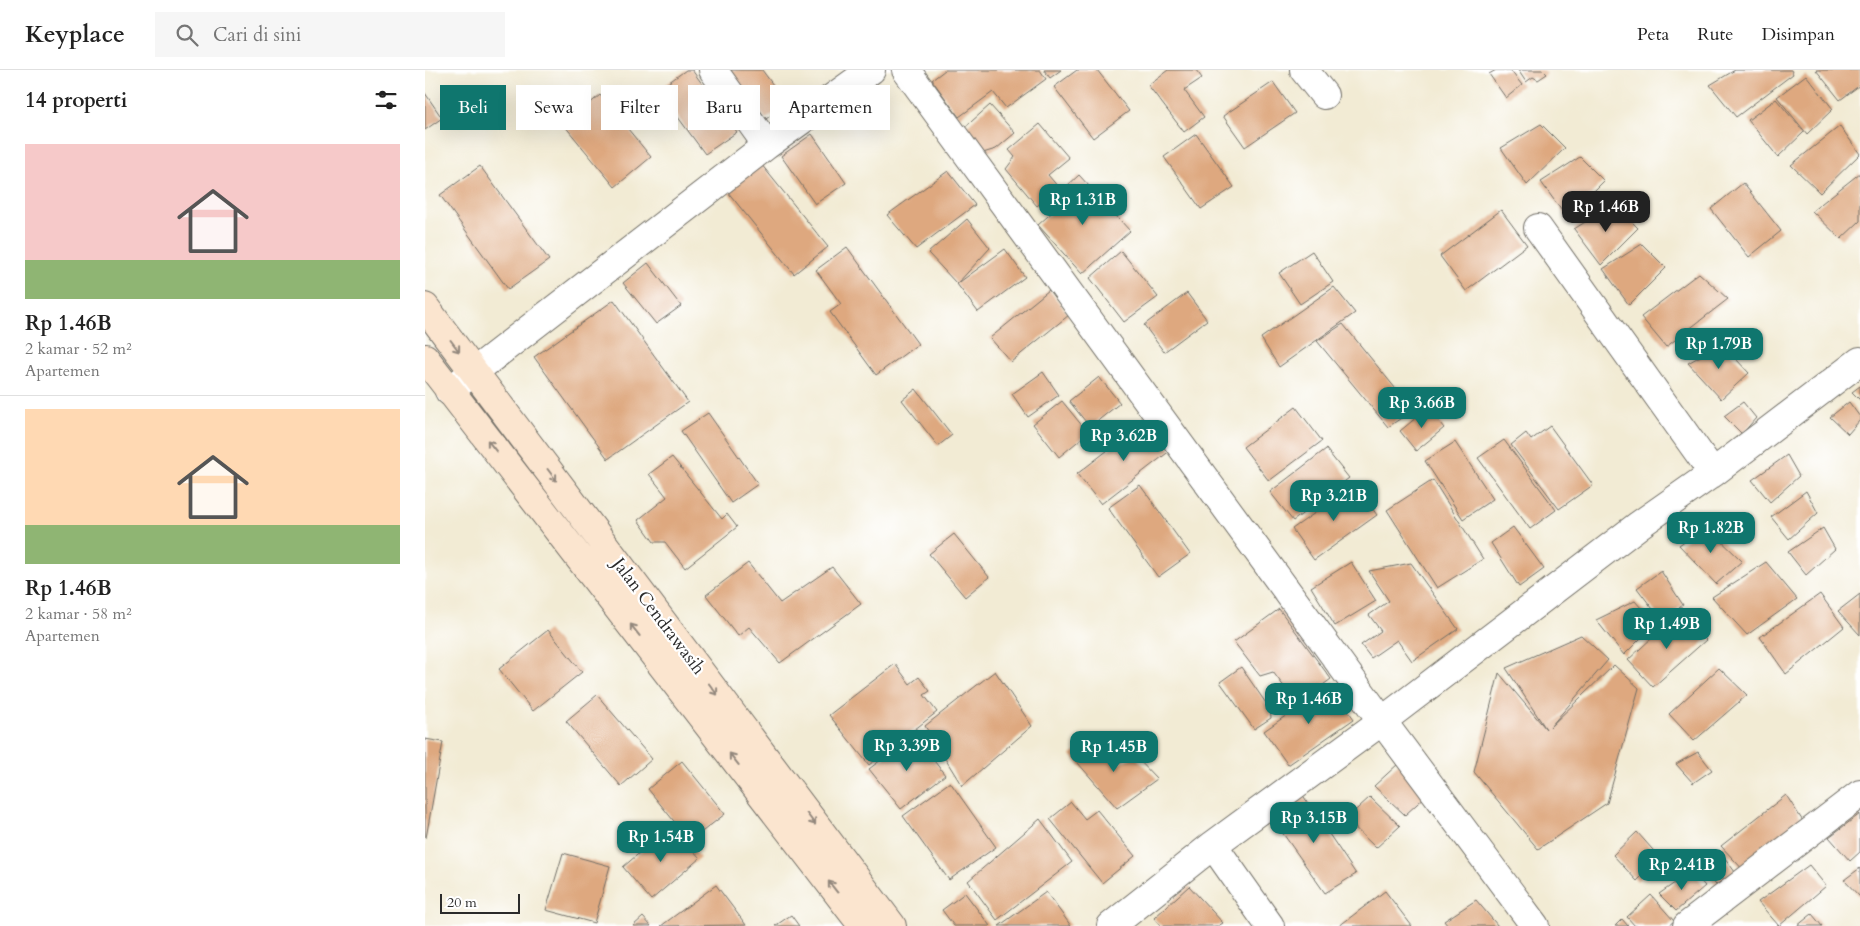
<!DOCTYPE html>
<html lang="id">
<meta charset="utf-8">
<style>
body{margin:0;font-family:Cardo,serif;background:#f6f6f6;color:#222;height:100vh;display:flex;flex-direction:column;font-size:19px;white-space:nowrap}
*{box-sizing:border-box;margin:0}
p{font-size:16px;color:#767676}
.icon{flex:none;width:28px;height:28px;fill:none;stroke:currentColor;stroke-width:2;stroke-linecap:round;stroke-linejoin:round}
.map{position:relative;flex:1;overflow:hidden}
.details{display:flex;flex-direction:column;background:#fff;width:425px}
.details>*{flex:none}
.guide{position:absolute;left:15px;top:15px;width:475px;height:45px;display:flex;gap:10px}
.scale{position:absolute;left:15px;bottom:12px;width:80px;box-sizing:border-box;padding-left:5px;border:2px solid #2b2b2b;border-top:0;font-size:14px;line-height:18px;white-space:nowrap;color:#2b2b2b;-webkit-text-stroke:4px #fff;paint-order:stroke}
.price{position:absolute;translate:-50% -42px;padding:0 11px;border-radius:10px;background:#0f766e;color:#fff;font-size:16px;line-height:32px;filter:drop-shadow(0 1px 2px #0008)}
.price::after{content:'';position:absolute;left:50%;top:30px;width:15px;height:11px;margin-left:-8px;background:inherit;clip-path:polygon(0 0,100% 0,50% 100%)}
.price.current{background:#222;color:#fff}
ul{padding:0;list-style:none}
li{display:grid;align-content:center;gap:10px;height:265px;padding:0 25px}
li+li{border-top:1px solid #e0e0e0}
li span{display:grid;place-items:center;height:155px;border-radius:0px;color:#555}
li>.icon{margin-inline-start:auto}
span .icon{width:90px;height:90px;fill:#fffc;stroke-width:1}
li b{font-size:21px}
h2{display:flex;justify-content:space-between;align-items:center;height:60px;padding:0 25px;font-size:21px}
.tag{padding:0 18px;border-radius:0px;background:#fff;box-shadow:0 5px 20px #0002;font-size:18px;line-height:45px}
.tag.current{background:#0f766e;color:#fff}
header{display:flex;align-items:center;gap:30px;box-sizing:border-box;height:70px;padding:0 25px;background:#fff;border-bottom:1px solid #e0e0e0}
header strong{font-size:24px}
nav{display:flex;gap:28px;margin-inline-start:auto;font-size:18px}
.search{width:350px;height:45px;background:#f6f6f6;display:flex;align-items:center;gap:12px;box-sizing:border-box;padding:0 18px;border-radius:0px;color:#767676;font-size:19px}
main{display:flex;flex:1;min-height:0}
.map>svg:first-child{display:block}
</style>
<header>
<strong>Keyplace</strong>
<div class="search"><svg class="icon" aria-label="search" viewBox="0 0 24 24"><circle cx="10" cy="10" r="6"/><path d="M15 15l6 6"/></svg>Cari di sini</div>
<nav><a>Peta</a><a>Rute</a><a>Disimpan</a></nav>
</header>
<main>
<section class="details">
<h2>14 properti<svg class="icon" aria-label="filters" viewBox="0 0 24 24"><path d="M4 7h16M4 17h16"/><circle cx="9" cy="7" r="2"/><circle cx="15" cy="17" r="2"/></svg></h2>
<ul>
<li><span style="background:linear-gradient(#f6c9c9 75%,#8fb573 0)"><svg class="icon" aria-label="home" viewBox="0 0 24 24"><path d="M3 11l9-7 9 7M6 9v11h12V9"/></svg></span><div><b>Rp 1.46B</b><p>2 kamar · 52 m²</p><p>Apartemen</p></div></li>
<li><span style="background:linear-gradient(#ffd9b3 75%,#8fb573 0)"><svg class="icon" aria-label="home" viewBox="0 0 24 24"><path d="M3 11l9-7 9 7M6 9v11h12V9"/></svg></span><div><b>Rp 1.46B</b><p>2 kamar · 58 m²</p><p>Apartemen</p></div></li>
</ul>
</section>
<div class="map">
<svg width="1435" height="856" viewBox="0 0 1435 856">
<rect width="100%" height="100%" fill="#fff"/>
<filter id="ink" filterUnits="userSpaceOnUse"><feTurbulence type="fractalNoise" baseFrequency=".02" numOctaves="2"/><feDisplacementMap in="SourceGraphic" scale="10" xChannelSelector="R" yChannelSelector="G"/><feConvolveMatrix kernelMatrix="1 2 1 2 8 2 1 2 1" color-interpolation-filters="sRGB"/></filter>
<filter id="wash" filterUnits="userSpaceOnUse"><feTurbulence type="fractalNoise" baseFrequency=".0096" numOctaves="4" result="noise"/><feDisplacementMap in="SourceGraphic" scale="20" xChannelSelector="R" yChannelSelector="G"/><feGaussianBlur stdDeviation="1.12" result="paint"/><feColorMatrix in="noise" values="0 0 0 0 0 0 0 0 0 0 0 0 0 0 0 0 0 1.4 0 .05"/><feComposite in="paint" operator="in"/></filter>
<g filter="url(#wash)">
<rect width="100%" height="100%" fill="#f2ebd4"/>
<g id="blocks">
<path fill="#dea87f" d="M 261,0 L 267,0 L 312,62 L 280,84 L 233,20 Z
M 303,0 L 337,0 L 362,34 L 341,49 Z
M 520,0 L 615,0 L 621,9 L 581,38 L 568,22 L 534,47 L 507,10 Z
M 619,0 L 636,0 L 625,8 Z
M 652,0 L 672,0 L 704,41 L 668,68 L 629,17 Z
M 743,0 L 771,0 L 777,8 L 759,20 L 779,47 L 759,62 L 723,15 Z
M 1071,0 L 1085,0 L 1097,15 L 1081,28 L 1064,4 Z
M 1093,0 L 1118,0 L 1122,4 L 1113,10 L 1108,7 L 1101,12 Z
M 1310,0 L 1366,0 L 1368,4 L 1311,47 L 1285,15 Z
M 1391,0 L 1435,0 L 1435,15 L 1415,30 Z
M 1381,5 L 1408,39 L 1382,64 L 1352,27 Z
M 848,12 L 870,43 L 820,77 L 798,46 Z
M 0,23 L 17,48 L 0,60 Z
M 175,25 L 226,87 L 190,117 L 139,55 Z
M 1351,29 L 1379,62 L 1353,87 L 1323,50 Z
M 565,35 L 590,63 L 571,79 L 558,83 L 537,60 Z
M 615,54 L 644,88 L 623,105 L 634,118 L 612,136 L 581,99 L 590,87 L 584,80 Z
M 1116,54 L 1140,78 L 1102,115 L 1076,78 Z
M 1415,56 L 1435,84 L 1395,123 L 1366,95 Z
M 387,64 L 421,113 L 390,134 L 356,86 Z
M 771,64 L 809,117 L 776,139 L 739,87 Z
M 1155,87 L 1179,111 L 1142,148 L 1116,112 Z
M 336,94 L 403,177 L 369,204 L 302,121 Z
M 55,96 L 124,190 L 83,219 L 15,125 Z
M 523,101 L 550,135 L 491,179 L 462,145 Z
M 1435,103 L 1435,151 L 1416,169 L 1387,141 Z
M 654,105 L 705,161 L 657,204 L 613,155 L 641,130 L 640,118 Z
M 1318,113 L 1356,161 L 1324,187 L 1286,139 Z
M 1189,134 L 1213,158 L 1176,195 L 1149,159 Z
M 1076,140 L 1102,175 L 1041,221 L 1015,186 Z
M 542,149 L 565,178 L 532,214 L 503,183 Z
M 1217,174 L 1241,198 L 1204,235 L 1178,199 Z
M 422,177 L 493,274 L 451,305 L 405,242 L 416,234 L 391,200 Z
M 580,179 L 600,207 L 553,242 L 532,214 Z
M 696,181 L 733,227 L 699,252 L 665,208 Z
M 887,181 L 908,212 L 875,234 L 854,203 Z
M 223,193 L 256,236 L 231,254 L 198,213 Z
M 1274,203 L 1303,229 L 1241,277 L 1216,247 Z
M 909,217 L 930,243 L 854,297 L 836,268 Z
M 624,220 L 644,245 L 586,292 L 565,268 Z
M 762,223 L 782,250 L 739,282 L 719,255 Z
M 189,230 L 263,332 L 183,389 L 109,287 Z
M 918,254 L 988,340 L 963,357 L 892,271 Z
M 1297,274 L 1324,303 L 1296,329 L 1263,293 Z
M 618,302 L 634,325 L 603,347 L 587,324 Z
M 674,307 L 695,333 L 665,357 L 644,331 Z
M 1435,316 L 1435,330 L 1427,322 Z
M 491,319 L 527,365 L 513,376 L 477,330 Z
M 637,331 L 663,363 L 634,387 L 608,354 Z
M 1318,332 L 1331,348 L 1317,364 L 1299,346 Z
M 1424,332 L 1435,347 L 1435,350 L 1423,364 L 1405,347 Z
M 871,337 L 897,371 L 844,411 L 818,377 Z
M 1003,338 L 1019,358 L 991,381 L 975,361 Z
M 283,343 L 333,414 L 306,433 L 256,361 Z
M 722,350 L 746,380 L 676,434 L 652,404 Z
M 1125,356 L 1168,415 L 1134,439 L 1086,375 L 1101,363 L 1106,370 Z
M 1079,370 L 1131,440 L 1105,459 L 1053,388 Z
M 1030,372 L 1068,429 L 1038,449 L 1000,391 Z
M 901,379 L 924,408 L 868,451 L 845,422 Z
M 1362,385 L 1374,406 L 1345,432 L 1327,410 Z
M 247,387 L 297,449 L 302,444 L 312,457 L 260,498 L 240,472 L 229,472 L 213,450 L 242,427 L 224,404 Z
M 1008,410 L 1058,489 L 1012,518 L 962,440 Z
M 715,415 L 765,484 L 733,507 L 683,438 Z
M 930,415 L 952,445 L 889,490 L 867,459 Z
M 1381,421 L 1393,443 L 1364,469 L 1346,447 Z
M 1281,456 L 1317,491 L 1291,514 L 1254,475 Z
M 1088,457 L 1119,499 L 1094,517 L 1066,473 Z
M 1398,458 L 1410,479 L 1381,505 L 1363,482 Z
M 529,464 L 564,507 L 540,527 L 504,484 Z
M 926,492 L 951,531 L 910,556 L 886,517 Z
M 1341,492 L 1372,529 L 1322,565 L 1287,527 Z
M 323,493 L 355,533 L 407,497 L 436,534 L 355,593 L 324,557 L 313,566 L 281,525 Z
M 986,493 L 1033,559 L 987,591 L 972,570 L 946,588 L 936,575 L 956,561 L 944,545 L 964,531 L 944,501 Z
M 1236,501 L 1258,535 L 1237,551 L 1212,518 Z
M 1395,524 L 1419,557 L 1361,604 L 1335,567 Z
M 1435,524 L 1435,565 L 1413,541 Z
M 1210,531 L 1230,554 L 1199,585 L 1171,550 Z
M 854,539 L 906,609 L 872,634 L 848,602 L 835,606 L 809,572 Z
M 1254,543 L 1281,570 L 1228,617 L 1203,590 Z
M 123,560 L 157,602 L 108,641 L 74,599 Z
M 1156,565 L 1183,590 L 1125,657 L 1189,595 L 1214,618 L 1182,733 L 1113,779 L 1049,702 L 1074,603 L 1121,659 L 1081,598 Z
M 470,594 L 485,614 L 494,607 L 505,621 L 499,625 L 512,642 L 444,695 L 404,645 Z
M 816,597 L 845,639 L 846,648 L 829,659 L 795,612 Z
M 1294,598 L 1322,625 L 1269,671 L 1244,644 Z
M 570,601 L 607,656 L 537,716 L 500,656 Z
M 905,615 L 929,649 L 863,695 L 839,661 Z
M 172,625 L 227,689 L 196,716 L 141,651 Z
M 489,665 L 520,705 L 476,739 L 444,699 Z
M 0,669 L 18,672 L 1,768 L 0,767 Z
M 671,669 L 693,694 L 710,686 L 732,709 L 692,738 L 646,685 Z
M 1273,682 L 1287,700 L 1268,713 L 1251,694 Z
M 257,691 L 300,744 L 265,771 L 223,719 Z
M 974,693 L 1004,723 L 980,745 L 949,716 Z
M 525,712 L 571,777 L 524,810 L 478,746 Z
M 877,724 L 931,804 L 900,823 L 847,748 Z
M 1361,725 L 1383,759 L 1322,804 L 1296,776 Z
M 945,727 L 975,756 L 951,778 L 921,749 Z
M 646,732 L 660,749 L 672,740 L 710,786 L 677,813 L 625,749 Z
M 1435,744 L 1435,782 L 1425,791 L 1404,767 Z
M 615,749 L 647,792 L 572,850 L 543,811 Z
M 246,756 L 275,788 L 226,830 L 198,797 Z
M 1212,762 L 1235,788 L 1212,811 L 1188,785 Z
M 138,783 L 185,796 L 169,853 L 121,840 Z
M 1297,784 L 1310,802 L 1291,815 L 1275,796 Z
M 1384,795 L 1401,816 L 1354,856 L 1333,832 Z
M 1435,798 L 1435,827 L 1419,810 Z
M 1267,801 L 1280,816 L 1251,841 L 1234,824 Z
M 291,815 L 321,855 L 236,856 Z
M 764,816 L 798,853 L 793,856 L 736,856 L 729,848 Z
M 960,821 L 987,856 L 914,856 Z
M 621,822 L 646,856 L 574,856 Z
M 540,823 L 565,856 L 529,856 L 517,840 Z
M 1226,825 L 1249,851 L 1243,856 L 1210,856 L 1202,847 Z
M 1051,830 L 1073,856 L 1023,856 L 1019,851 Z
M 1387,844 L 1397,856 L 1372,856 Z
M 366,845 L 374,856 L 350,856 Z
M 218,847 L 226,856 L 208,856 Z
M 1197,849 L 1203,856 L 1190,856 Z"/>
</g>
</g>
<g filter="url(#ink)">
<use href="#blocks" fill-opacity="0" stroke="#716e66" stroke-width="1"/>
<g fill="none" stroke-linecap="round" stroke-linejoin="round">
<defs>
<path id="street" d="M 288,0 L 342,75
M 481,0 L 957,651 L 1110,856
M 879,0 L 899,25
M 1113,158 L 1288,403
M 24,321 L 342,75 L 446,0
M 788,775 L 845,856
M 686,856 L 788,775 L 957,651 L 1214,455 L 1288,403 L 1435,291
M 1262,856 L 1435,724"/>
<path id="secondary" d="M 0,237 L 467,856
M 0,288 L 438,856"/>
</defs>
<use href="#street" stroke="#716e66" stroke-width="30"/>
<use href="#secondary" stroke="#716e66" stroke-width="30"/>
<use href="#street" stroke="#fff" stroke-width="28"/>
<use href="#secondary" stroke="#fbe5cf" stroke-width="28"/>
</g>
<defs><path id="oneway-shaft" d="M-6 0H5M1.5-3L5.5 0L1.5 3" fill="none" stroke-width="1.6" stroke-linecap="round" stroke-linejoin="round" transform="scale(1.25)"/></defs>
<g stroke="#93887d">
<use href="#oneway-shaft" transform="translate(30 276) rotate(53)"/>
<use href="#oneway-shaft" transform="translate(67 376) rotate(-128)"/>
<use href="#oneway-shaft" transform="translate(127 405) rotate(53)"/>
<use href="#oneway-shaft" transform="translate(210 560) rotate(-128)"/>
<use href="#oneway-shaft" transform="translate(288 619) rotate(53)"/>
<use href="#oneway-shaft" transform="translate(309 689) rotate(-128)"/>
<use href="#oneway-shaft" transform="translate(386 749) rotate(53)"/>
<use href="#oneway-shaft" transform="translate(408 817) rotate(-128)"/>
</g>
</g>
<g text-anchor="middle" stroke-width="4.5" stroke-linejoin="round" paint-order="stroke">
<g font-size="18" fill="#2b2b2b" stroke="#fff">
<text transform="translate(234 546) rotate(53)" y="6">Jalan Cendrawasih</text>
</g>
</g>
</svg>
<div class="scale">20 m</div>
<b class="price" style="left:658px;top:156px">Rp 1.31B</b>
<b class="price current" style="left:1181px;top:163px">Rp 1.46B</b>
<b class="price" style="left:1294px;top:300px">Rp 1.79B</b>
<b class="price" style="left:997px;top:359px">Rp 3.66B</b>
<b class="price" style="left:699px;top:392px">Rp 3.62B</b>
<b class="price" style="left:909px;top:452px">Rp 3.21B</b>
<b class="price" style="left:1286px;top:484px">Rp 1.82B</b>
<b class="price" style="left:1242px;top:580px">Rp 1.49B</b>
<b class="price" style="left:884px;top:655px">Rp 1.46B</b>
<b class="price" style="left:482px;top:702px">Rp 3.39B</b>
<b class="price" style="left:689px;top:703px">Rp 1.45B</b>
<b class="price" style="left:889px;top:774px">Rp 3.15B</b>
<b class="price" style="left:236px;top:793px">Rp 1.54B</b>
<b class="price" style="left:1257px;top:821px">Rp 2.41B</b>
<div class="guide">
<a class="tag current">Beli</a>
<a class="tag">Sewa</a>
<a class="tag">Filter</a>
<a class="tag">Baru</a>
<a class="tag">Apartemen</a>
</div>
</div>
</main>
